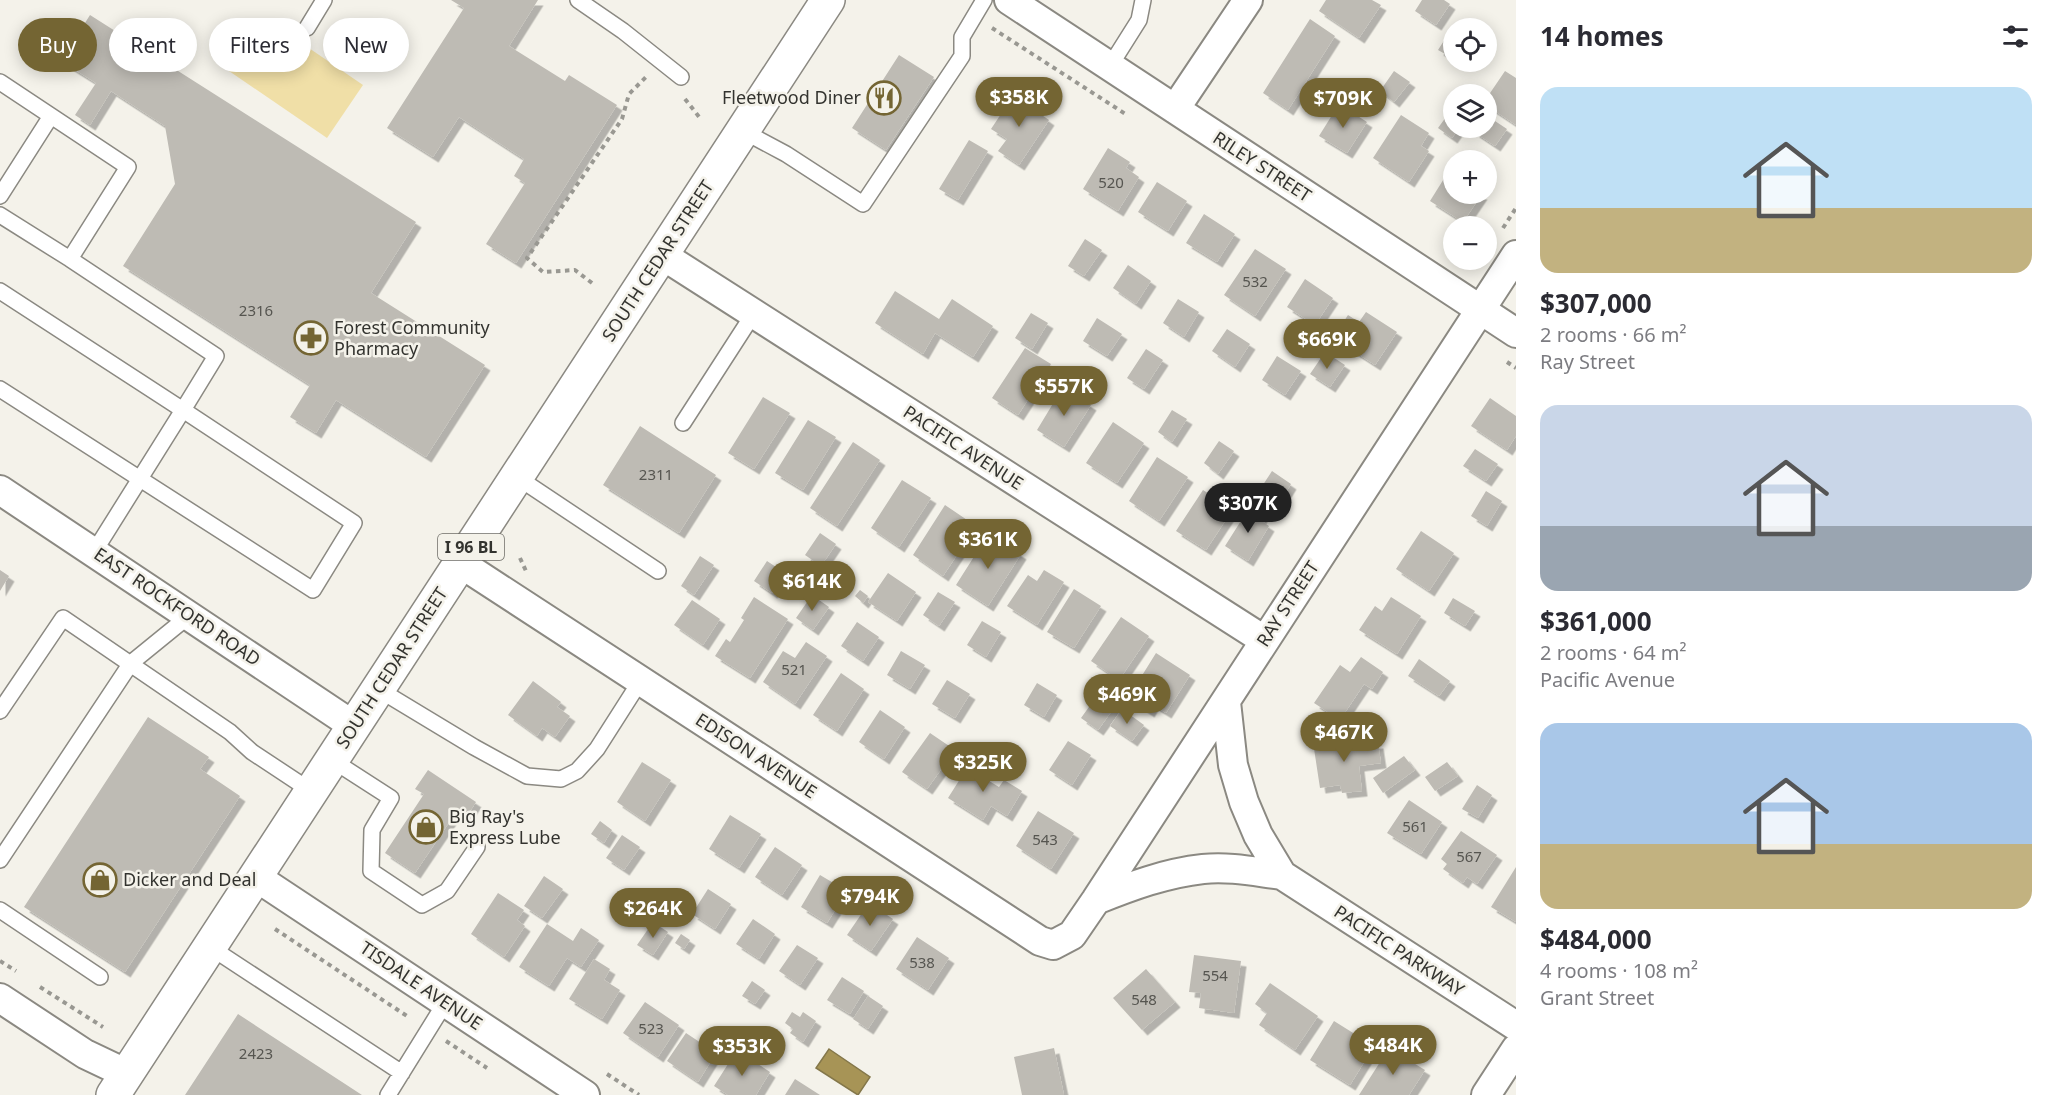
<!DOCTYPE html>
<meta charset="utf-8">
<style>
body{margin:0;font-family:"Noto Sans",sans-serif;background:#f2f2f3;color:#2b2b33;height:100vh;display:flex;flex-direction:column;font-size:22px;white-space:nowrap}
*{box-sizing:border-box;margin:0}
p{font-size:20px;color:#7c7c81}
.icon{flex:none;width:33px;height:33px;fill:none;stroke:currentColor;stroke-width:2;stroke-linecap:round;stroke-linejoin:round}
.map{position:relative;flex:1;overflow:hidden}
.details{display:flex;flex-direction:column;background:#fff;width:540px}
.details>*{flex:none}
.guide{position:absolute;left:18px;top:18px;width:570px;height:54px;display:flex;gap:12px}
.fabs{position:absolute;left:1443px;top:18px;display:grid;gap:12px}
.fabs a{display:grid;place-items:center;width:54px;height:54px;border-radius:50%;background:#fff;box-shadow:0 3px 15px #0003;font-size:30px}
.price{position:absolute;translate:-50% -51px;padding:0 14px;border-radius:21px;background:#746533;color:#fff;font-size:20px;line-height:39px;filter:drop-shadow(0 2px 3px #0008)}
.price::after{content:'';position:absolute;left:50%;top:36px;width:18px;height:14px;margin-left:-9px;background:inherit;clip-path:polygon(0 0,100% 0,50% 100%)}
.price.current{background:#222;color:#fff}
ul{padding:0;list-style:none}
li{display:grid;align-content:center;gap:12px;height:318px;padding:0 24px}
li span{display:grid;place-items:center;height:186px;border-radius:18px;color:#555}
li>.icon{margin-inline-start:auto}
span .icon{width:108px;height:108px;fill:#fffc;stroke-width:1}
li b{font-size:26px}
h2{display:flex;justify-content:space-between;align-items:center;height:72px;padding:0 24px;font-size:26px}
.tag{padding:0 21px;border-radius:27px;background:#fff;box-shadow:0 3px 15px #0003;font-size:21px;line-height:54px}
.tag.current{background:#746533;color:#fff}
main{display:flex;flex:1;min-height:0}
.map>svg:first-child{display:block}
</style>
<main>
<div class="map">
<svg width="1516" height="1095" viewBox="0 0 1516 1095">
<defs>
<filter id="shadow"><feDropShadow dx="5.5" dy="5.5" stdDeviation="0" flood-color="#0004"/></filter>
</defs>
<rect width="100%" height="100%" fill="#f4f2ea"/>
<path fill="#f0dfa7" d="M 265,18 L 363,85 L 327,138 L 229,71 Z"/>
<path fill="#a79456" stroke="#84774a" stroke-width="1.5" d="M 829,1049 L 870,1077 L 858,1095 L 816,1068 Z"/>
<path fill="#bebbb4" filter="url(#shadow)" d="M 451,0 L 538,0 L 509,46 L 565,81 L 569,75 L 617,105 L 516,263 L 486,244 L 525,183 L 514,176 L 524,159 L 459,117 L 433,157 L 387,128 L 464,8 Z
M 1326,0 L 1372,0 L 1381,5 L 1359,38 L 1319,11 Z
M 1422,0 L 1444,0 L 1450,4 L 1436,25 L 1415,11 Z
M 90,15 L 416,222 L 371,293 L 485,365 L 426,457 L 336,400 L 316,433 L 290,417 L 310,385 L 123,266 L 175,184 L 165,126 L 111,91 L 90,125 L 75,115 L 96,83 L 61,61 Z
M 1310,19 L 1335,36 L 1288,110 L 1263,93 Z
M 1454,25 L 1460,28 L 1454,28 L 1454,59 L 1438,50 Z
M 899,55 L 934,77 L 886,150 L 852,128 Z
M 1394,71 L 1410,82 L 1394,102 L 1380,91 Z
M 1505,71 L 1516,78 L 1516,125 L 1486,105 L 1486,99 Z
M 1017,90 L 1030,99 L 1026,104 L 1049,120 L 1019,165 L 998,151 L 1007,139 L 991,129 Z
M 1339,104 L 1367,122 L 1347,153 L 1319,136 Z
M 1454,106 L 1454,128 L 1459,128 L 1452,138 L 1438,128 Z
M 1401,115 L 1429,133 L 1421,146 L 1429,151 L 1409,182 L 1373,158 Z
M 1486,115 L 1507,129 L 1495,146 L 1474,132 L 1476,128 L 1486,128 Z
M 969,140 L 988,151 L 958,200 L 939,189 Z
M 1108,148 L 1130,162 L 1126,168 L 1139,177 L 1118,211 L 1083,189 Z
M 1450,169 L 1454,171 L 1454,194 L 1482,194 L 1463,222 L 1430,201 Z
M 1157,182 L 1187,201 L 1168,231 L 1138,212 Z
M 1204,214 L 1235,234 L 1217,262 L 1186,243 Z
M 1085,239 L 1102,250 L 1084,276 L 1068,266 Z
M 1255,249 L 1286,269 L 1255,316 L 1224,295 Z
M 1128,265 L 1151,281 L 1136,304 L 1113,288 Z
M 1305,279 L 1333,298 L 1315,325 L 1287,307 Z
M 895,291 L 939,319 L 952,299 L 993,326 L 973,357 L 935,333 L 923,354 L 875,323 Z
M 1178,299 L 1199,312 L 1184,337 L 1163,323 Z
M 1366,312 L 1397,332 L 1375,365 L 1333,338 L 1348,315 L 1359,322 Z
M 1031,313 L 1048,323 L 1032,349 L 1015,338 Z
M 1097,318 L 1122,334 L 1107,356 L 1083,341 Z
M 1227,329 L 1250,344 L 1235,367 L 1212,351 Z
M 1025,348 L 1051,364 L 1018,415 L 992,398 Z
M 1146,349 L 1163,360 L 1144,389 L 1127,378 Z
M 1325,352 L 1345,365 L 1330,387 L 1310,374 Z
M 1277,356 L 1301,371 L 1285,395 L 1262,380 Z
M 1063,387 L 1091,405 L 1064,447 L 1037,430 Z
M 763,397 L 790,413 L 754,469 L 728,453 Z
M 1490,398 L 1516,416 L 1516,436 L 1507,450 L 1471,426 Z
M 1172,410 L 1187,419 L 1172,442 L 1158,432 Z
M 808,420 L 836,437 L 803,490 L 775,473 Z
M 1113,422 L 1144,443 L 1117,483 L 1086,463 Z
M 640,426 L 716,475 L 679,533 L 603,485 Z
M 1219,441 L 1234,451 L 1218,474 L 1204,463 Z
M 853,442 L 880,460 L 837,526 L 810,508 Z
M 1475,449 L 1498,464 L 1486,481 L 1463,466 Z
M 1157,457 L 1188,477 L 1159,521 L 1129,501 Z
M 1272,471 L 1291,484 L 1277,507 L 1257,494 Z
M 902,480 L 931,498 L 899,547 L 871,528 Z
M 1203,490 L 1233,509 L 1206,550 L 1176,531 Z
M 1486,491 L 1502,501 L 1487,526 L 1471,516 Z
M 945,505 L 976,526 L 943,576 L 913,555 Z
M 1251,505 L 1264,513 L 1260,520 L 1269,526 L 1248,561 L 1225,546 Z
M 1421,531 L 1454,553 L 1429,591 L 1396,569 Z
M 820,533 L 836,544 L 821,566 L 805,555 Z
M 989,533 L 1021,554 L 988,606 L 956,585 Z
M 700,556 L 714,565 L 694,595 L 681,586 Z
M 767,561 L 785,573 L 772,593 L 754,581 Z
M 0,570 L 9,576 L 0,591 Z
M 1044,570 L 1064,582 L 1037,625 L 1007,606 L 1028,575 L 1037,581 Z
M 888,573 L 916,592 L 897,621 L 868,602 Z
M 1074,589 L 1101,606 L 1074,648 L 1047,632 Z
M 860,590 L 868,596 L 863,603 L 855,596 Z
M 938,592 L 955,602 L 939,626 L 923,615 Z
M 812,595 L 829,607 L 813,630 L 796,618 Z
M 754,597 L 788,619 L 750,678 L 715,656 L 726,639 L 730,642 L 744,620 L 741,618 Z
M 1391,597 L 1421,616 L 1397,654 L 1359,630 L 1375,606 L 1382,611 Z
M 1453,598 L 1475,611 L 1465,626 L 1444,613 Z
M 692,600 L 720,619 L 703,645 L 674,625 Z
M 1121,617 L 1149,636 L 1119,680 L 1091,661 Z
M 982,621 L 1001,632 L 986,657 L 967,645 Z
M 857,622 L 879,637 L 863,661 L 841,646 Z
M 806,642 L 827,656 L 795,704 L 763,682 L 783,651 L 795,658 Z
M 901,651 L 925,665 L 910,689 L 887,675 Z
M 1156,653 L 1190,675 L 1166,713 L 1153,705 L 1149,712 L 1128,698 Z
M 1361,657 L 1383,672 L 1372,689 L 1364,684 L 1340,720 L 1314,703 L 1340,665 L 1350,672 Z
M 1419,659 L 1450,681 L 1439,696 L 1408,676 Z
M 841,673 L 864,689 L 837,731 L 813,715 Z
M 947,680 L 970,694 L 955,718 L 932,704 Z
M 533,681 L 561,702 L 557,707 L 570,716 L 555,737 L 542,728 L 537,736 L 508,715 Z
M 1037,683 L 1057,695 L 1044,717 L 1024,705 Z
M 1099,693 L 1116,705 L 1098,730 L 1081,718 Z
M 1122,709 L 1144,725 L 1132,741 L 1110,726 Z
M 880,710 L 905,727 L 884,759 L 859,742 Z
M 148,717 L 209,757 L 200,769 L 240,796 L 125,972 L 24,907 Z
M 930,733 L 955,750 L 927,789 L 902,772 Z
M 1352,737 L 1353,746 L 1378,743 L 1381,763 L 1359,766 L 1362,791 L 1342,793 L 1340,785 L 1320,788 L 1313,742 Z
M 1068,741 L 1091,755 L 1072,785 L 1049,770 Z
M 1404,756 L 1415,770 L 1383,793 L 1373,778 Z
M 972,760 L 986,769 L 981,776 L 999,787 L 1004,780 L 1022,791 L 1007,816 L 991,806 L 983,820 L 948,798 Z
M 642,762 L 671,780 L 645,821 L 617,802 Z
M 1447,762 L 1458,776 L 1435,791 L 1425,777 Z
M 428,770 L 476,802 L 465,819 L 456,812 L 415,873 L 385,853 L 424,794 L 415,789 Z
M 1477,785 L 1492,795 L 1478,818 L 1462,809 Z
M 1409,800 L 1442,822 L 1421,854 L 1387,833 Z
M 1038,811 L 1074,833 L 1051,869 L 1016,846 Z
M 730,815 L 761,834 L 739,868 L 709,849 Z
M 600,821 L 612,830 L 604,843 L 591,834 Z
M 1461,831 L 1497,855 L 1477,884 L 1467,877 L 1463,883 L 1443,869 L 1447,864 L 1441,859 Z
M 622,835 L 640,847 L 624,870 L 606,858 Z
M 775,847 L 802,865 L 782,895 L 755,877 Z
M 1516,867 L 1516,922 L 1491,907 Z
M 820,875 L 847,891 L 827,923 L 801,907 Z
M 544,876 L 563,889 L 542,918 L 524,906 Z
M 708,889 L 731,904 L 715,929 L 692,914 Z
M 498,893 L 524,910 L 517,920 L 525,926 L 504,957 L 471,934 Z
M 869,903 L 893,919 L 871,951 L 847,935 Z
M 753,919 L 775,934 L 759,959 L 736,944 Z
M 653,922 L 668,932 L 653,955 L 637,945 Z
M 547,924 L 573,941 L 581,928 L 599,940 L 581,967 L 567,958 L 549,986 L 519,967 Z
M 681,934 L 690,940 L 684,949 L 675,943 Z
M 917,937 L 949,958 L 928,990 L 896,969 Z
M 797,945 L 818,958 L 800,985 L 779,971 Z
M 1194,955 L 1241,961 L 1234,1013 L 1199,1008 L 1201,993 L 1189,992 Z
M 594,959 L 610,969 L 604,980 L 620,990 L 602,1019 L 569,999 Z
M 1146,969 L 1175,1002 L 1142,1030 L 1113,998 Z
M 842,977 L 864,991 L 850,1014 L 827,1000 Z
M 752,981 L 765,990 L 755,1004 L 742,996 Z
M 1270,983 L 1318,1016 L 1295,1050 L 1259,1025 L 1267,1013 L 1255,1004 Z
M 868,996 L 883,1006 L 868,1029 L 853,1019 Z
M 645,1002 L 679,1025 L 658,1057 L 623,1033 Z
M 792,1012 L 800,1017 L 803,1012 L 816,1021 L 803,1042 L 790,1033 L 793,1029 L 785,1023 Z
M 238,1014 L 362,1095 L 185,1095 Z
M 1334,1021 L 1374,1046 L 1350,1085 L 1310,1060 Z
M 686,1033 L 716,1053 L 698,1082 L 667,1061 Z
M 1054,1048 L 1064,1095 L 1022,1095 L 1014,1057 Z
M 1389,1048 L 1425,1070 L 1409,1095 L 1359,1095 Z
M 737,1050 L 770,1072 L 756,1095 L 728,1095 L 714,1086 Z
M 795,1079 L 820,1095 L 785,1095 Z"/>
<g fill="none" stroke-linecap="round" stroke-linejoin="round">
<defs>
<path id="lane" d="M 578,0 L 623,31 L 681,77
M 307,28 L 324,0
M 1110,66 L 1139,20 L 1143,0
M 0,82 L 128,167 L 70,259 L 216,356 L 183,410 L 354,523 L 313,590 L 0,389
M 743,131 L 786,154 L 863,204 L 962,56 L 962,37 L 984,0
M 0,196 L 51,116
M 0,215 L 70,259
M 0,291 L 183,410 L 94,552
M 683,423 L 754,313
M 517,477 L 658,571
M 378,689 L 474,747 L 527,776 L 561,779 L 577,771 L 597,749 L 641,680
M 0,711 L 63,618 L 230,732 L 252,752 L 311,791
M 332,760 L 391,798 L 372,830 L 371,871 L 422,905 L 447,891 L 477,847
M 0,860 L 131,663 L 190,615
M 0,910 L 100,977
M 210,947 L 402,1073
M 388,1095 L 445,1003"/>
<path id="street" d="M 1009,0 L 1516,333
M 1175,109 L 1248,0
M 662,255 L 1264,640
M 0,490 L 354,726
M 460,563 L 1040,941 L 1053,945 L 1072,935 L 1096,900 L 1516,255
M 1226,702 L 1233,765 L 1244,802 L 1258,835 L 1282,875 L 1516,1026
M 256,877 L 585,1095
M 1096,900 C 1131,886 1166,873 1203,869 C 1229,866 1257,872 1282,875
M 0,998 L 85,1054 L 127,1074
M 1486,1095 L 1516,1049"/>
<path id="primary" d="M 113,1095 L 828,0"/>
</defs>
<use href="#lane" stroke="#8b8982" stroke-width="18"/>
<use href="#street" stroke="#8b8982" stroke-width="32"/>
<use href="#primary" stroke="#8b8982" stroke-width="36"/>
<path stroke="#999892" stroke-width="4" stroke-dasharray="4.5 4.5" stroke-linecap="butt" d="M 992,28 L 1127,115
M 685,99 L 700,118
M 1503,228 L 1516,208
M 592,283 L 575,270 L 543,272 L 527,258 L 622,119 L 629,94 L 647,76
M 1507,362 L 1516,368
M 520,558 L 526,571
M 275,929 L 410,1018
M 0,961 L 16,971
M 40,987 L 103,1027
M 446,1041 L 487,1068
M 607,1074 L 639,1095"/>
<use href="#lane" stroke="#fff" stroke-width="15"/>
<use href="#street" stroke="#fff" stroke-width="28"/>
<use href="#primary" stroke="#fff" stroke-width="33"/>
</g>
<defs>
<symbol id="restaurant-ring" viewBox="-11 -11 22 22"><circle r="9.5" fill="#f4f2ea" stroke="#746533" stroke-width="1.5"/><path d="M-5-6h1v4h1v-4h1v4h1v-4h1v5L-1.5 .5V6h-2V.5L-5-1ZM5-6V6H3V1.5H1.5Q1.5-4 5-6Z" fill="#746533"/></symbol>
<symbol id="pharmacy-ring" viewBox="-11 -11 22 22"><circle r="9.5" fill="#f4f2ea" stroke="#746533" stroke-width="1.5"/><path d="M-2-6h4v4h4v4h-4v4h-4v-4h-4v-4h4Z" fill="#746533"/></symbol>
<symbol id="shop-ring" viewBox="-11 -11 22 22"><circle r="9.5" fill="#f4f2ea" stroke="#746533" stroke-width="1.5"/><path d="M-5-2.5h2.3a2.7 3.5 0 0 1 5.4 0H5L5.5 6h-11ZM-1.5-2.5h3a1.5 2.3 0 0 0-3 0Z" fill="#746533"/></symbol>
</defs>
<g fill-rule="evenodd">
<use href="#restaurant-ring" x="865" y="79" width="38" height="38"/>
<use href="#pharmacy-ring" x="292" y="319" width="38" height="38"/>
<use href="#shop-ring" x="407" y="808" width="38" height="38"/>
<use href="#shop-ring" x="81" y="861" width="38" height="38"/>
</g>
<g text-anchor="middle" stroke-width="5" stroke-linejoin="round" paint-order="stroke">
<g font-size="15" fill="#565550">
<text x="1111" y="188">520</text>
<text x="1255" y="287">532</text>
<text x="256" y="316">2316</text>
<text x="656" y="480">2311</text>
<text x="794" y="675">521</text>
<text x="1415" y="832">561</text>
<text x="1045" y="845">543</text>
<text x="1469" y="862">567</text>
<text x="922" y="968">538</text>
<text x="1215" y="981">554</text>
<text x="1144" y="1005">548</text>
<text x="651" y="1034">523</text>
<text x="256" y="1059">2423</text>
</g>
<rect fill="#f4f2ea" stroke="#6d6c67" stroke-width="1.5" x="438" y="534" width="66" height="26" rx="4.5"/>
<g font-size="16" font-weight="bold" fill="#33332f">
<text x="471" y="553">I 96 BL</text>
</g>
<g font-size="18" fill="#33332f" stroke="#f4f2ea" text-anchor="start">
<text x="861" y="104" text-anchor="end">Fleetwood Diner</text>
<text x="334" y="334">Forest Community<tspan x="334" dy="21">Pharmacy</tspan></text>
<text x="449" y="823">Big Ray's<tspan x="449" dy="21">Express Lube</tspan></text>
<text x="123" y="886">Dicker and Deal</text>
</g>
<g font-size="18" fill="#33332f" stroke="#f4f2ea">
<text transform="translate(1262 167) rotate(33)" y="6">RILEY STREET</text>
<text transform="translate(658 261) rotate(-57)" y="6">SOUTH CEDAR STREET</text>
<text transform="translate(963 448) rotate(33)" y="6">PACIFIC AVENUE</text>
<text transform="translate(1288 604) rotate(-57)" y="6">RAY STREET</text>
<text transform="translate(177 607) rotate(34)" y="6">EAST ROCKFORD ROAD</text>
<text transform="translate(392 668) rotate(-57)" y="6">SOUTH CEDAR STREET</text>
<text transform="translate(756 756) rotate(33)" y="6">EDISON AVENUE</text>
<text transform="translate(1399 951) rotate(33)" y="6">PACIFIC PARKWAY</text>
<text transform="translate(421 986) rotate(34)" y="6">TISDALE AVENUE</text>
</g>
</g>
</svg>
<div class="fabs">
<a><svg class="icon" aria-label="locate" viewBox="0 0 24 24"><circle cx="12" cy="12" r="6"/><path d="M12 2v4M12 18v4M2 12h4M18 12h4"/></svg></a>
<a><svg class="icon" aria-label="layers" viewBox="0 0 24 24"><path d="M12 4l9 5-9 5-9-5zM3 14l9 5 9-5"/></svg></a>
<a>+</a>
<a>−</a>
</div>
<b class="price" style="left:1019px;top:128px">$358K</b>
<b class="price" style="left:1343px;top:129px">$709K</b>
<b class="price" style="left:1327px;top:370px">$669K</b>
<b class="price" style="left:1064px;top:417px">$557K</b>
<b class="price current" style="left:1248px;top:534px">$307K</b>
<b class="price" style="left:988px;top:570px">$361K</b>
<b class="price" style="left:812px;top:612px">$614K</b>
<b class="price" style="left:1127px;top:725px">$469K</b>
<b class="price" style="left:1344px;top:763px">$467K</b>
<b class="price" style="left:983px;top:793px">$325K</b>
<b class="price" style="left:870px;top:927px">$794K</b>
<b class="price" style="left:653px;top:939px">$264K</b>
<b class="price" style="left:1393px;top:1076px">$484K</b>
<b class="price" style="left:742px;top:1077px">$353K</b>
<div class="guide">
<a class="tag current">Buy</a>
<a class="tag">Rent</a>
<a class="tag">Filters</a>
<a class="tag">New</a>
</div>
</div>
<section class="details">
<h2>14 homes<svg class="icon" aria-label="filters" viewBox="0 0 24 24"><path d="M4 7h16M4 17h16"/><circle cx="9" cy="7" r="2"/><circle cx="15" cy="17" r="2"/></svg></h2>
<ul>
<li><span style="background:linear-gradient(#bfe0f5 65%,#c2b280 0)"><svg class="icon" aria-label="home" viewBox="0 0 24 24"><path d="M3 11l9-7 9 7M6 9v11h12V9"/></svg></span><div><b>$307,000</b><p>2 rooms · 66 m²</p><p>Ray Street</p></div></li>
<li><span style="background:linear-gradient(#c9d6e8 65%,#9aa5b1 0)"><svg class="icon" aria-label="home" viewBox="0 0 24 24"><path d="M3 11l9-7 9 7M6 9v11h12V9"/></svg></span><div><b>$361,000</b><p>2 rooms · 64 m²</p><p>Pacific Avenue</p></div></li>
<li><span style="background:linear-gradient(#a9c7e8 65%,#c2b280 0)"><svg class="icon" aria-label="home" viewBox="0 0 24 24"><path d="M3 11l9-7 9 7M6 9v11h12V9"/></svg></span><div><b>$484,000</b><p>4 rooms · 108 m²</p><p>Grant Street</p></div></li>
</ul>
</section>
</main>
